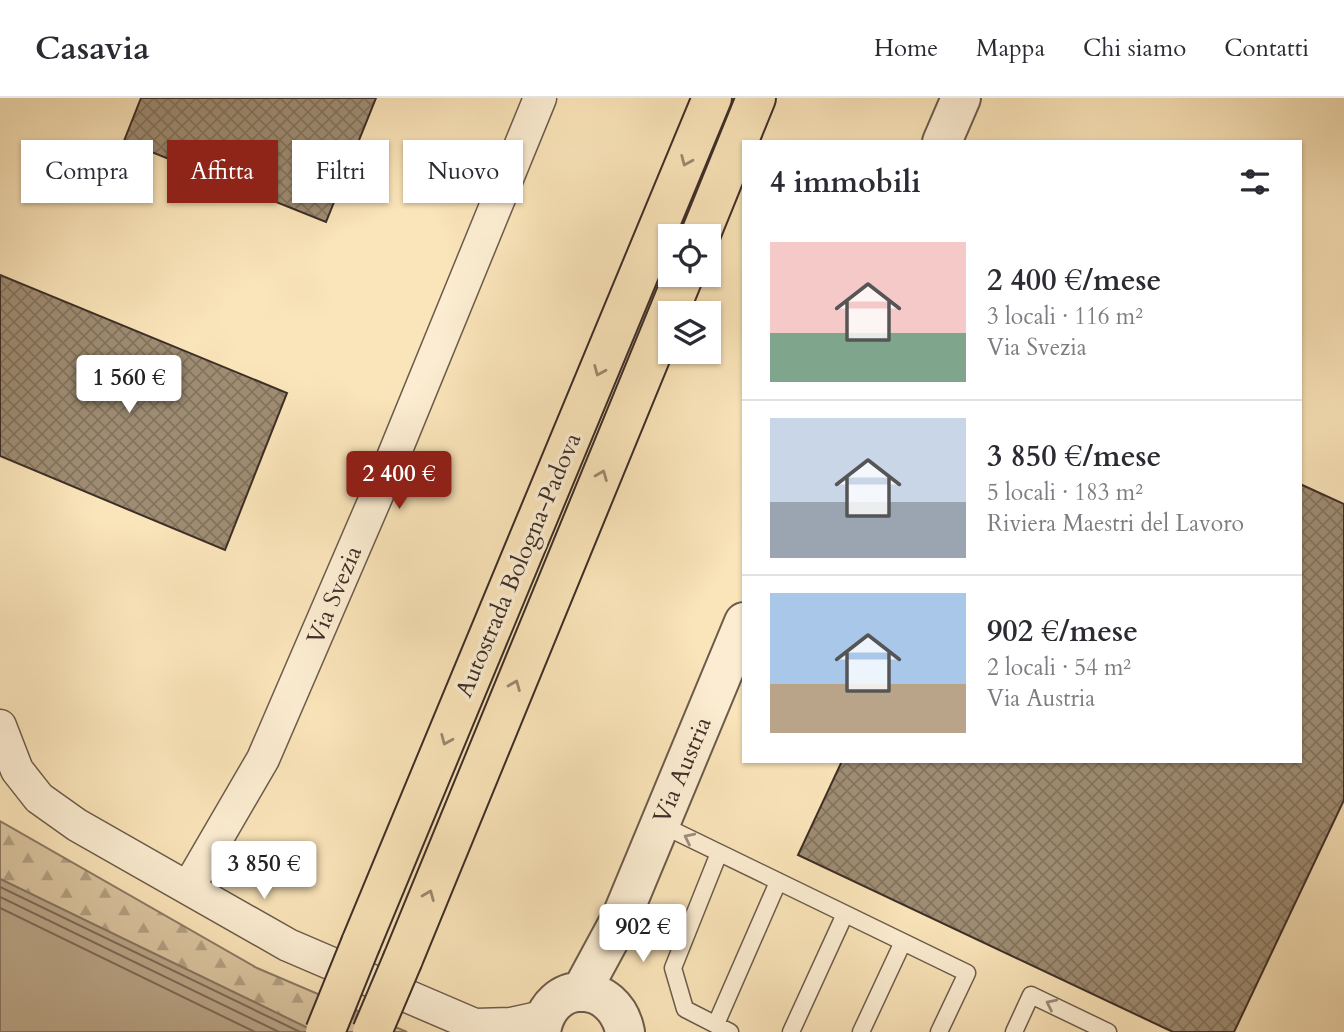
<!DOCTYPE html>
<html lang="it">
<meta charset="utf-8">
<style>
body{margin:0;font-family:Cardo,serif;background:#f2f2f3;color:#2b2b33;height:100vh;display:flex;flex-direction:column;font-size:26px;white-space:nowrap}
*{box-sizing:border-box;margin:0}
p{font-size:23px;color:#7c7c81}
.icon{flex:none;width:38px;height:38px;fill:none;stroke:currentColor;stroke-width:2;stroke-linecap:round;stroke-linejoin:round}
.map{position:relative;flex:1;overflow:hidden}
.side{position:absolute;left:742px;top:42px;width:560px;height:623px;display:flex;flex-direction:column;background:#fff;border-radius:0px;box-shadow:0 2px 5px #0004}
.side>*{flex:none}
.hud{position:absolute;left:21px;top:42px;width:616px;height:63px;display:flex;gap:14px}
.controls{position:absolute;left:658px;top:126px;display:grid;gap:14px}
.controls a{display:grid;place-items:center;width:63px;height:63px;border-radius:0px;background:#fff;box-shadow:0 2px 5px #0004;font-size:35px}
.price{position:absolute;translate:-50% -60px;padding:0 16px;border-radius:7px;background:#fff;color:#222;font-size:23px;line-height:46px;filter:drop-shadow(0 2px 4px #0008)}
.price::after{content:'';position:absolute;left:50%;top:42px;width:21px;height:16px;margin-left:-10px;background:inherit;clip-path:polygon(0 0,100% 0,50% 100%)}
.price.on{background:#8f2418;color:#fff}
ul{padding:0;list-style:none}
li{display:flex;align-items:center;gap:21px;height:175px;padding:0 28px}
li+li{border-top:2px solid #e1e1e2}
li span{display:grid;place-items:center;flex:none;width:196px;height:140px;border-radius:0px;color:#555}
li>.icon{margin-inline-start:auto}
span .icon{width:84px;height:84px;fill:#fffc;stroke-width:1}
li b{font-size:30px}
h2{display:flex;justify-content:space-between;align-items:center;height:84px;padding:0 28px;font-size:30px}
.chip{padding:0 24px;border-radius:0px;background:#fff;box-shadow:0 2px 5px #0004;font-size:24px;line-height:63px}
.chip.on{background:#8f2418;color:#fff}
header{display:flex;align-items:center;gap:42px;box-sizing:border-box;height:98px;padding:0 35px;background:#fff;border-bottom:2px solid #e1e1e2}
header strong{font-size:33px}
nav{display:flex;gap:38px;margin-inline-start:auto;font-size:24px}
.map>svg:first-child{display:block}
</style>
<header>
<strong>Casavia</strong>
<nav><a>Home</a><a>Mappa</a><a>Chi siamo</a><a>Contatti</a></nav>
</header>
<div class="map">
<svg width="1344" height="934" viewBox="0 0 1344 934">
<defs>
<pattern id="forest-firs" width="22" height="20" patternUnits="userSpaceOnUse" patternTransform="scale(1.75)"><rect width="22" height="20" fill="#dac5a0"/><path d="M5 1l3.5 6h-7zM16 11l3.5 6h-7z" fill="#b2a082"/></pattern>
<pattern id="building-cross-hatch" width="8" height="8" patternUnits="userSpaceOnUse" patternTransform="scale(1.75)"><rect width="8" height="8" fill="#9f8d73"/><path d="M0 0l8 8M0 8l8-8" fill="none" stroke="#83745e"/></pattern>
</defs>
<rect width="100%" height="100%" fill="#fae4b9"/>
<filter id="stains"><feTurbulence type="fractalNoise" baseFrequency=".00286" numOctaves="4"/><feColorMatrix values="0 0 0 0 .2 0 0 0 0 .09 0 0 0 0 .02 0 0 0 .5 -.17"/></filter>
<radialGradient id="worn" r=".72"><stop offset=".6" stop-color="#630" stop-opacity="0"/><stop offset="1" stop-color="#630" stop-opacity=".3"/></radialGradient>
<path fill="url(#forest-firs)" stroke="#8c7a64" stroke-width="2" d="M 0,723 L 257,870 L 407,934 L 316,934 L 0,781 Z"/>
<path fill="#baa688" stroke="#887662" stroke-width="2" d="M 0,781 L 316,934 L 0,934 Z"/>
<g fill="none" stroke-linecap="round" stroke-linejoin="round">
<path stroke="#7c6a58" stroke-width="2" d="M 0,789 L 300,934
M 0,799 L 279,934
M 0,810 L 255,934"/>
</g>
<path fill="url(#building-cross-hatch)" stroke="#3d2e28" stroke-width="2" d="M 141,0 L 376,0 L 326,124 L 124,43 Z
M 0,177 L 287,295 L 225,452 L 0,358 Z
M 1300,386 L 1344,406 L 1344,702 L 1234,934 L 1173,934 L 798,757 L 842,663 L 1300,663 Z"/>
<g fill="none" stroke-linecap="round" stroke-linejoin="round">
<defs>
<path id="service" d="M 660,726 L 967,875 L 939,934
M 719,755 L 673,870 L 685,911 L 730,934
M 716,926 L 778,784
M 791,934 L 845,816
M 861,934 L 903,844
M 1014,934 L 1031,897 L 1108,934"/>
<path id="minor" d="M 0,628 L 17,672 L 39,700 L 77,727 L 288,847 L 491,934
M 188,790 L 263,661 L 389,369 L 540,0
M 476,927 L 511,926 L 543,919"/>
<path id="tertiary" d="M 942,44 L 961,0
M 581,894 L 621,820 L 744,524
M 541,934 C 549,879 615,882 625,934"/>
<path id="motorway" d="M 700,138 L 756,0
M 361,845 L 712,0
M 403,861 L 684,177"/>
</defs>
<use href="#service" stroke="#6c5c4c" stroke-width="19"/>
<use href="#minor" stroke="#6c5c4c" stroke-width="35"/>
<use href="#tertiary" stroke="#6c5c4c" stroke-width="42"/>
<use href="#motorway" stroke="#3d2e28" stroke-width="42"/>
<use href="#service" stroke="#fcedd2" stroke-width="16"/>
<use href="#minor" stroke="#fcedd2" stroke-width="32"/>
<use href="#tertiary" stroke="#fcedd2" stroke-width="38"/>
<use href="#motorway" stroke="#fae4b9" stroke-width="38"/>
<defs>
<path id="motorway-bridge" d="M 325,934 L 361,845
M 372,934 L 403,861"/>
</defs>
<use href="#motorway-bridge" stroke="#3d2e28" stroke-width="42" stroke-linecap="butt"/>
<use href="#motorway-bridge" stroke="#fae4b9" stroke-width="38"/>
</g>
<defs><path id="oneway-chevron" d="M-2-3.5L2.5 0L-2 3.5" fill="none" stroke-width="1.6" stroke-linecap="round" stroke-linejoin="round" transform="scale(1.75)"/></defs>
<g stroke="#9c8970">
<use href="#oneway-chevron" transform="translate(686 63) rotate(113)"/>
<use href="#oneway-chevron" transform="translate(599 273) rotate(113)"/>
<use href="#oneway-chevron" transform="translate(602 377) rotate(-68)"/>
<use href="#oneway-chevron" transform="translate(515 587) rotate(-68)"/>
<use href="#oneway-chevron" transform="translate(446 642) rotate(113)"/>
<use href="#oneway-chevron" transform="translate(429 797) rotate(-68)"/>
</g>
<g stroke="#9c8e7d">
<use href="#oneway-chevron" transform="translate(689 740) rotate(-154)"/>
<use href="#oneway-chevron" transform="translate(1051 906) rotate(-154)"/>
</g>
<g text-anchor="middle" stroke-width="7" stroke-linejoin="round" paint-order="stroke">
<g font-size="24" fill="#3d2e28" stroke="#fcedd2">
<text transform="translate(518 467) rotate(-67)" y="8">Autostrada Bologna-Padova</text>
<text transform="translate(334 497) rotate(-67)" y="8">Via Svezia</text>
<text transform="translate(682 672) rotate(-67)" y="8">Via Austria</text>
</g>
</g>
<rect width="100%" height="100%" filter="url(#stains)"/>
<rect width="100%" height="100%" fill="url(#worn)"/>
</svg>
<div class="controls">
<a><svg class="icon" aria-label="locate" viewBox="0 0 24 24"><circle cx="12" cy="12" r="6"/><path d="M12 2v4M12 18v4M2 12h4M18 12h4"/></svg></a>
<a><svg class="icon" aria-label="layers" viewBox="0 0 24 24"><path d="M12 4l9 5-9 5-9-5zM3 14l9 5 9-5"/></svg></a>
</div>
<b class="price" style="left:129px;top:317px">1 560 €</b>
<b class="price on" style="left:399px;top:413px">2 400 €</b>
<b class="price" style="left:264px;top:803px">3 850 €</b>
<b class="price" style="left:643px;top:866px">902 €</b>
<div class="hud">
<a class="chip">Compra</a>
<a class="chip on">Affitta</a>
<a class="chip">Filtri</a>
<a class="chip">Nuovo</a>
</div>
<section class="side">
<h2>4 immobili<svg class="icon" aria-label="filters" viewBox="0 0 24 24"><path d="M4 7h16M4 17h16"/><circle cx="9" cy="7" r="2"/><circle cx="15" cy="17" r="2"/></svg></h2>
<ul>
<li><span style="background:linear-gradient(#f6c9c9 65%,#7fa58c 0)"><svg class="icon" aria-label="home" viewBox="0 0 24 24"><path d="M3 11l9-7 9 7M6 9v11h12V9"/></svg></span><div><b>2 400 €/mese</b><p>3 locali · 116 m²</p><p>Via Svezia</p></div></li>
<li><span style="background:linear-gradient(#c9d6e8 60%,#9aa5b1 0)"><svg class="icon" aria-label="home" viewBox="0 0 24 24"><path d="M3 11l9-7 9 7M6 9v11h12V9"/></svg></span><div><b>3 850 €/mese</b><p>5 locali · 183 m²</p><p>Riviera Maestri del Lavoro</p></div></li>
<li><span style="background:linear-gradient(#a9c7e8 65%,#b9a48a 0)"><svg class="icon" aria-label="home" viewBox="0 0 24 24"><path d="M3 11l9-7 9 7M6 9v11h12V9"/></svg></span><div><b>902 €/mese</b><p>2 locali · 54 m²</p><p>Via Austria</p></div></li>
</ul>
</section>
</div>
